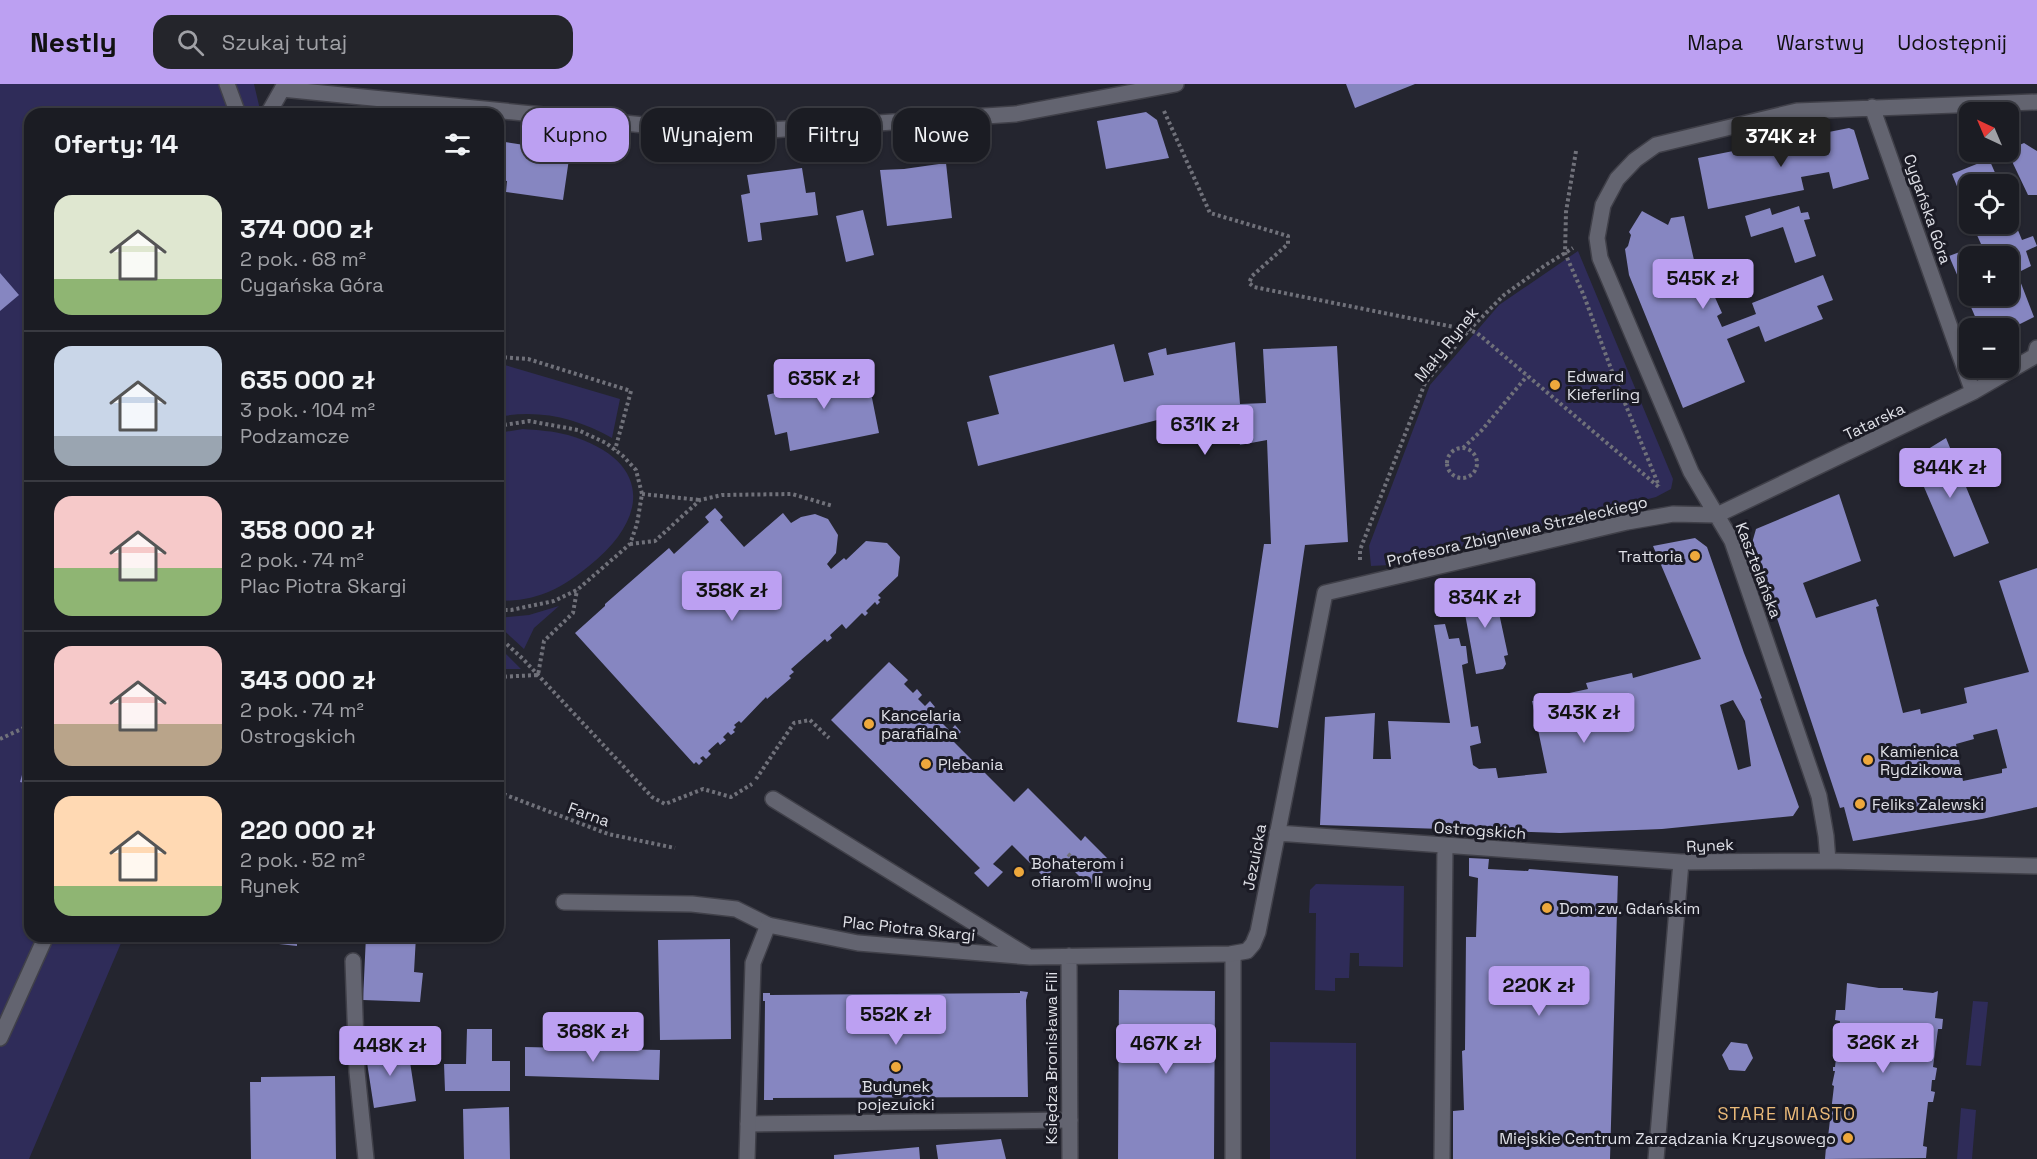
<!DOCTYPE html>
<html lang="pl">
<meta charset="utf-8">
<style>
body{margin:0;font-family:"Space Grotesk",sans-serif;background:#24252b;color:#f1f3f6;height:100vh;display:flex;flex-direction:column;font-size:22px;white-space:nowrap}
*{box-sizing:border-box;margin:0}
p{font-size:20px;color:#a0a1a6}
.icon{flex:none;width:33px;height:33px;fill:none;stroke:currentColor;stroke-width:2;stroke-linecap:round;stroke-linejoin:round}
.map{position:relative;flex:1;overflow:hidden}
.sheet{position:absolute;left:24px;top:24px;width:480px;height:834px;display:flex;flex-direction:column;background:#1b1c23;border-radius:18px;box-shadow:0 2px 4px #0004,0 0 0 2px #393a41}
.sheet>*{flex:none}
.banner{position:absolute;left:522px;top:24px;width:570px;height:54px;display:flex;gap:12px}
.needle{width:39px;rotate:316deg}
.buttons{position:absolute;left:1959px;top:18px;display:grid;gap:12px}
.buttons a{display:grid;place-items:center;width:60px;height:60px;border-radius:12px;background:#1b1c23;box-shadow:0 2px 4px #0004,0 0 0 2px #393a41;font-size:30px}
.price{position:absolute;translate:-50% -51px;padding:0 14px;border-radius:6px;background:#bca0f2;color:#111;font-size:20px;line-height:39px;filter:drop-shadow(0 2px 3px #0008)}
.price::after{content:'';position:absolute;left:50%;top:36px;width:18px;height:14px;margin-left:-9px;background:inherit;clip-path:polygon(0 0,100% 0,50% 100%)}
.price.on{background:#222;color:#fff}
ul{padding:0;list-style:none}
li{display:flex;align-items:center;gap:18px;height:150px;padding:0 30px}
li+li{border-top:2px solid #393a41}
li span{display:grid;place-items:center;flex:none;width:168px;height:120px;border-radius:18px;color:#555}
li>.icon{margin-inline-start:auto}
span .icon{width:72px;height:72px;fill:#fffc;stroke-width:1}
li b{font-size:26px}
h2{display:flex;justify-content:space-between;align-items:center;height:72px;padding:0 30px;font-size:26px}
.pill{padding:0 21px;border-radius:18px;background:#1b1c23;box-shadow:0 2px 4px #0004,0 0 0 2px #393a41;font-size:21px;line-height:54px}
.pill.on{background:#bca0f2;color:#111}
header{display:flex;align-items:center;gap:36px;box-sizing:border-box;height:84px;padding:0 30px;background:#bca0f2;color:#111}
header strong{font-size:28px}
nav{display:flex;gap:33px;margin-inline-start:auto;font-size:21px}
.search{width:420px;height:54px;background:#24252b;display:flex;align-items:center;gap:15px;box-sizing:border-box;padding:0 21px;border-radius:18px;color:#a0a1a6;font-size:22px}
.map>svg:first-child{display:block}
</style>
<header>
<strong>Nestly</strong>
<div class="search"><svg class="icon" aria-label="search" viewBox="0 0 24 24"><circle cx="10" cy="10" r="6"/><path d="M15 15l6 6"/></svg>Szukaj tutaj</div>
<nav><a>Mapa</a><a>Warstwy</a><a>Udostępnij</a></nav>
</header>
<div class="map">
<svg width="2037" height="1075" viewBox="0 0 2037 1075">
<rect width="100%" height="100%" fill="#24252f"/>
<path fill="#2f2c59" d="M 0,0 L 254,0 L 261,30 L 30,30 L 30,852 L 124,852 L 29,1075 L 0,1075 Z
M 1578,167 L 1673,395 L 1671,405 L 1656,413 L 1390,481 L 1371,482 L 1369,462 L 1430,301 L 1499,221 Z
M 498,279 L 620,315 L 612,354 C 576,334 539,325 498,333 Z
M 523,345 C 537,346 553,347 568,351 C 650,375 652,432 589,482 C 559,506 537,517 498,517 L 498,349 Z
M 559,522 L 534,544 L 524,565 L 498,541 L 498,534 L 529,531 Z
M 498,562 L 521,585 L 498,585 Z
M 1316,800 L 1404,802 L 1403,883 L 1359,882 L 1359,869 L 1350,869 L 1349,894 L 1335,894 L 1335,907 L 1315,906 L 1316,829 L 1309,829 L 1310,806 Z
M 1973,917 L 1988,918 L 1981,982 L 1966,981 Z
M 1270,958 L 1356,959 L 1356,1075 L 1270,1075 Z
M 1961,1024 L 1976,1026 L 1972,1075 L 1957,1075 Z"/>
<path fill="#8686c1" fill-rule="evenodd" d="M 1346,0 L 1415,0 L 1355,24 Z
M 1146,28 L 1157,36 L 1169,74 L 1106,85 L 1097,37 Z
M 1849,44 L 1854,46 L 1869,95 L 1833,105 L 1829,88 L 1801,93 L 1804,106 L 1708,125 L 1698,74 Z
M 498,57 L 570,68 L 563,116 L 506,108 L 507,97 L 498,96 Z
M 2024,59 L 2037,67 L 2037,111 L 2028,111 L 2008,69 L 2008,66 Z
M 1989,75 L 2000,100 L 1970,100 L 1969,132 L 1952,90 Z
M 946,79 L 952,134 L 887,142 L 880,86 L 904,85 Z
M 802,84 L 806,109 L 815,108 L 818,131 L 760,139 L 762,156 L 748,158 L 741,111 L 750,109 L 747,91 Z
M 1799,122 L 1801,129 L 1808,128 L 1810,135 L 1804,136 L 1816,172 L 1795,179 L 1783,143 L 1751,153 L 1745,132 L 1770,124 L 1772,131 Z
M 2008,122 L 2022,156 L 2033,152 L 2037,162 L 2026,167 L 2031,182 L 2017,189 L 2034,233 L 2008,246 L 2008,244 L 1980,244 L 1949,172 L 1981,160 L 1972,140 L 2008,140 ZM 1970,172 L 2008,172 L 2008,212 L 1970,212 Z
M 863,126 L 874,171 L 846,178 L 836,132 Z
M 1642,127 L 1668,141 L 1671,134 L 1684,132 L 1694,176 L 1696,175 L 1710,211 L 1713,209 L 1722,229 L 1717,232 L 1722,243 L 1756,230 L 1752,219 L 1823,191 L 1833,216 L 1817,222 L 1823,235 L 1765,258 L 1759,242 L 1727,255 L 1745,298 L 1683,324 L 1629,191 L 1625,165 L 1628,162 L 1631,151 L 1629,148 Z
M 0,189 L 19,211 L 0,227 Z
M 1235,258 L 1240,320 L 1266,319 L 1263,265 L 1337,262 L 1348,458 L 1305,461 L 1278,644 L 1237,638 L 1264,460 L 1271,460 L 1267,356 L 1240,361 L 1238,352 L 1169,357 L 1165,334 L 978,382 L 967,338 L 999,330 L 989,292 L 1114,260 L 1124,298 L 1154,291 L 1148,269 L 1166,264 L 1167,271 Z
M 866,284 L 879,349 L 790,367 L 787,348 L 775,351 L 767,311 L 778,308 L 777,302 Z
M 1946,354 L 1989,459 L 1954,473 L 1912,375 Z
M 1839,410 L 1861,477 L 1803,499 L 1816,534 L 1876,515 L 1879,522 L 1876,523 L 1903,629 L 1920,625 L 1921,630 L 1967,619 L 1964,604 L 2029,588 L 1999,497 L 2037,484 L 2037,723 L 1982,735 L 1853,757 L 1844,723 L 1840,724 L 1752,459 L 1756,445 ZM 1997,645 L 2007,684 L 2002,685 L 2002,689 L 1963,697 L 1956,660 L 1974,655 L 1973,651 Z
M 715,424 L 723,433 L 720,436 L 744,463 L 783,429 L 791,439 L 801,433 L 815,430 L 828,435 L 838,451 L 836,469 L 827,480 L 831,485 L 844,474 L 846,476 L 866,457 L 887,459 L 900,473 L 898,492 L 878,511 L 881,514 L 878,516 L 880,518 L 877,521 L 875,518 L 866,527 L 868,529 L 865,532 L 862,529 L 846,545 L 842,540 L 830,551 L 832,554 L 827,558 L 825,555 L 791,585 L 794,588 L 789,592 L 791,594 L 767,615 L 766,613 L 741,639 L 739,637 L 734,641 L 736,643 L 733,646 L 735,648 L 731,651 L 728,648 L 723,653 L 726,656 L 720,661 L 718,658 L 708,667 L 711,670 L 706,675 L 703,672 L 700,674 L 703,677 L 699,681 L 696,678 L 694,680 L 575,549 L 605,522 L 605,520 L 669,464 L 674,470 L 709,438 L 705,433 Z
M 1695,454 L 1707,463 L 1744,569 L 1762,614 L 1760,615 L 1799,723 L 1793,732 L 1662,745 L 1560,749 L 1320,741 L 1325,633 L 1375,629 L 1373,675 L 1391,675 L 1388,637 L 1450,639 L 1434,541 L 1445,540 L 1449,555 L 1459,554 L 1461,562 L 1466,562 L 1468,579 L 1462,581 L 1471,643 L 1478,642 L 1481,659 L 1470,662 L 1473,681 L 1479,685 L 1496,684 L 1498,694 L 1547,689 L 1532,617 L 1588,605 L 1586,599 L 1632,589 L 1633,594 L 1701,575 L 1653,462 ZM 1733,616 L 1745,637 L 1751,682 L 1738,686 L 1720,621 Z
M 1493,501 L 1508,571 L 1504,572 L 1506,580 L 1503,585 L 1476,590 L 1461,508 Z
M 889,578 L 908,596 L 904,600 L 913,609 L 917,605 L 922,611 L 918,615 L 925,622 L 930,617 L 935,623 L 931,626 L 939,634 L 942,630 L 947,634 L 942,639 L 950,647 L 955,641 L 961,648 L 952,656 L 1014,718 L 1028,704 L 1081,757 L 1085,752 L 1112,779 L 1089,802 L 1063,776 L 1045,794 L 1012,761 L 993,780 L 1003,788 L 988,803 L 974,789 L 980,784 L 831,636 Z
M 29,666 L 30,666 L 30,700 L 20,698 Z
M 1469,774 L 1489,775 L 1488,785 L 1528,787 L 1529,785 L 1618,792 L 1610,1075 L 1453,1075 L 1453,1027 L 1464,1026 L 1462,967 L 1465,966 L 1466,853 L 1476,853 L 1478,794 L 1469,792 Z
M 258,852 L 316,852 L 315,860 L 297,859 L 297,862 L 270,859 L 270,857 L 257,855 Z
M 366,852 L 416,852 L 414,888 L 423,889 L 420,918 L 363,916 Z
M 730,855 L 731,955 L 660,956 L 658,856 Z
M 1847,899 L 1879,904 L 1903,904 L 1903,906 L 1933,909 L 1938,907 L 1935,934 L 1943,935 L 1942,945 L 1938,945 L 1933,983 L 1937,984 L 1935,996 L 1932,996 L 1931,1007 L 1935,1008 L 1933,1018 L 1928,1018 L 1923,1062 L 1927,1063 L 1926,1074 L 1825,1075 L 1826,1063 L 1822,1062 L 1824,1053 L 1828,1053 L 1834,1002 L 1832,1001 L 1835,987 L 1833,987 L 1833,983 L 1835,983 L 1840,937 L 1835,936 L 1836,926 L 1845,926 Z
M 1119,906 L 1215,907 L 1214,1075 L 1118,1075 Z
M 1020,907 L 1028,908 L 1026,916 L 1028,1013 L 773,1014 L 773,1016 L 764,1016 L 765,917 L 763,917 L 763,909 L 770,909 L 770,911 L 1020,909 Z
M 467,945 L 492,945 L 492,977 L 510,977 L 510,1007 L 445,1007 L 444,980 L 466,980 Z
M 1731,958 L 1747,960 L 1753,974 L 1745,987 L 1729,986 L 1722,971 Z
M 388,960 L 389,968 L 408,965 L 416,1017 L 374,1024 L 366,972 L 374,971 L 373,962 Z
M 525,963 L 660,966 L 659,996 L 525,992 Z
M 335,992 L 336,1075 L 251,1075 L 250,998 L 261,998 L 261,993 Z
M 509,1023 L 510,1075 L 464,1075 L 463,1025 Z
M 1001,1055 L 1006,1075 L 938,1075 L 936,1061 Z
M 919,1063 L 920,1075 L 834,1075 L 834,1071 Z"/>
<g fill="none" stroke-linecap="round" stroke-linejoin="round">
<defs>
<path id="service" d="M 564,818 L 692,820 L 736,825 L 768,841
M 1233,870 L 1233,1075
M 748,1040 L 1070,1036"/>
<path id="minor" d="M 227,0 L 238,30
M 282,5 L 725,49 L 1016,30 L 1176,0
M 1872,23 L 1973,308
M 268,30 L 285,0
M 773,715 L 1026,871
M 1277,749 L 1681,778
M 1828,777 L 1826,752 L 1819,712 L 1732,457 L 1691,388 L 1600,174 L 1597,154 L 1603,121 L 1617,95 L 1635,76 L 1656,61 L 1797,27 L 2037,18
M 1069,872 L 1070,1075
M 353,877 L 357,988 L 366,1075
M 0,954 L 46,852
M 747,1075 L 753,879 L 768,841 L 858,859 L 1030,873 L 1230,870 L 1247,867 L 1253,860 L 1258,848 L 1325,509 L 1627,438 L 1673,430 L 1717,431 L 1973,308 L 2035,272 L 2037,264
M 1442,1075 L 1445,761
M 1656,1075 L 1681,778 L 1828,777 L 2037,782"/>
</defs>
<use href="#service" stroke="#404049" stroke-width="18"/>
<use href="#minor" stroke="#404049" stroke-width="18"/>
<path stroke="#70717a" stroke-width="4" stroke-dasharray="3 3" stroke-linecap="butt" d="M 1164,27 L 1210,129 L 1288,152 L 1288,160 L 1252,192 L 1249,199 L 1254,203 L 1469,246 L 1477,249 L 1660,404
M 1576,67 L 1566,128 L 1565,169 L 1584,212 L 1613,290 L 1659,402
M 498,273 L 528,275 L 631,307 L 615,366
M 498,342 L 529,337 L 578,346 L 606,359 L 623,372 L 636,386 L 642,410 L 637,440 L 630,460 L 577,506 L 554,517 L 511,526 L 498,526
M 1463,364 L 1482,346 L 1527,292
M1447 379a15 15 0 1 1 30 0a15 15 0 1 1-30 0Z
M 642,410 L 700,416
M 630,460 L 655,457 L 700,416 L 722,411 L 792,410 L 833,422
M 1360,476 L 1360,466 L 1425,299 L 1469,246 L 1504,211 L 1544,182 L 1573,164
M 498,552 L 523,575 L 652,713 L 665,720 L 703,705 L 731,713 L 752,700
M 498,593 L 538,591 L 544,557 L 573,529 L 577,506
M 0,655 L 30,641
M 756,695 L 794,639 L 810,636 L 829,654
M 498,708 L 608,750 L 675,764
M 1068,770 L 1082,783"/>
<use href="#service" stroke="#636470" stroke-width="15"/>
<use href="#minor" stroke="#636470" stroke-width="15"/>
</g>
<g fill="#eea83c" stroke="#1b1b25" stroke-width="2">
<circle cx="1555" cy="301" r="6"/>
<circle cx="1695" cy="472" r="6"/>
<circle cx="869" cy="640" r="6"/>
<circle cx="1868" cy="676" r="6"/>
<circle cx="926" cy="680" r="6"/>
<circle cx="1860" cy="720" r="6"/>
<circle cx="1019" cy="788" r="6"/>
<circle cx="1547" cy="824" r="6"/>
<circle cx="896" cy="983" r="6"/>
<circle cx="1848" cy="1054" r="6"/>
</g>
<g text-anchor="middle" stroke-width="6" stroke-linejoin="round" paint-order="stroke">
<g font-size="16" fill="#dfe0e7" stroke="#1b1b25">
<text transform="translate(1928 125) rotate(71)" y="6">Cygańska Góra</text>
<text transform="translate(1446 260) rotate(-51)" y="6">Mały Rynek</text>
<text transform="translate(1874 337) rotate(-26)" y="6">Tatarska</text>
<text transform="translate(1517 447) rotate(-13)" y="6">Profesora Zbigniewa Strzeleckiego</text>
<text transform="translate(1759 486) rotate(69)" y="6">Kasztelańska</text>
<text transform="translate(589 730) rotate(20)" y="6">Farna</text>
<text transform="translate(1480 746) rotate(4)" y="6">Ostrogskich</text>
<text transform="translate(1710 761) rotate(-3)" y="6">Rynek</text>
<text transform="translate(1254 773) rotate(-79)" y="6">Jezuicka</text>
<text transform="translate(909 844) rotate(6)" y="6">Plac Piotra Skargi</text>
<text transform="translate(1051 974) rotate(-90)" y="6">Księdza Bronisława Fili</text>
</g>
<g font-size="16" fill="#dfe0e7" stroke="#1b1b25" text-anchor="start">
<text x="1567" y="298">Edward<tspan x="1567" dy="18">Kieferling</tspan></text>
<text x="1683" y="478" text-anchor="end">Trattoria</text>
<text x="881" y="637">Kancelaria<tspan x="881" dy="18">parafialna</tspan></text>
<text x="1880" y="673">Kamienica<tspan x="1880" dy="18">Rydzikowa</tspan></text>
<text x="938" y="686">Plebania</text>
<text x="1872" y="726">Feliks Zalewski</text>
<text x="1031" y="785">Bohaterom i<tspan x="1031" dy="18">ofiarom II wojny</tspan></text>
<text x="1559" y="830">Dom zw. Gdańskim</text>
<text x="896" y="1008" text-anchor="middle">Budynek<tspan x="896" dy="18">pojezuicki</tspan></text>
<text x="1836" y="1060" text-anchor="end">Miejskie Centrum Zarządzania Kryzysowego</text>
</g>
<g font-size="18" letter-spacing="1.5" fill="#ebba79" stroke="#1b1b25">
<text x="1787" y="1036">STARE MIASTO</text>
</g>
</g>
</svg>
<div class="buttons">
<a><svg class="needle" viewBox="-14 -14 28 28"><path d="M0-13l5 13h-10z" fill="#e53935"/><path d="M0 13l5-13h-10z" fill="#a0a1a6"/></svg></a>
<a><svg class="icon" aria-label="locate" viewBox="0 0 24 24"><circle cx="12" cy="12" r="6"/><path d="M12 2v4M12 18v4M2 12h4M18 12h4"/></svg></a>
<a>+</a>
<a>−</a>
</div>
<b class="price on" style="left:1781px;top:84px">374K zł</b>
<b class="price" style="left:1703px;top:226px">545K zł</b>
<b class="price" style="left:824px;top:326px">635K zł</b>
<b class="price" style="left:1205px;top:372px">631K zł</b>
<b class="price" style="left:1950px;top:415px">844K zł</b>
<b class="price" style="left:732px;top:538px">358K zł</b>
<b class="price" style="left:1485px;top:545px">834K zł</b>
<b class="price" style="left:1584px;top:660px">343K zł</b>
<b class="price" style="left:1539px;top:933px">220K zł</b>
<b class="price" style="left:896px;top:962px">552K zł</b>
<b class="price" style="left:593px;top:979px">368K zł</b>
<b class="price" style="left:1883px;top:990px">326K zł</b>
<b class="price" style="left:1166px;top:991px">467K zł</b>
<b class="price" style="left:390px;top:993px">448K zł</b>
<div class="banner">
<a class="pill on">Kupno</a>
<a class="pill">Wynajem</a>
<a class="pill">Filtry</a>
<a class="pill">Nowe</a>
</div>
<section class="sheet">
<h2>Oferty: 14<svg class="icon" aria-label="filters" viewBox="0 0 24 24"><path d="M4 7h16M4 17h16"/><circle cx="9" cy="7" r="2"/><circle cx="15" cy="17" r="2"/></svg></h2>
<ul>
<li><span style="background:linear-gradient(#dfe7d0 70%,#8fb573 0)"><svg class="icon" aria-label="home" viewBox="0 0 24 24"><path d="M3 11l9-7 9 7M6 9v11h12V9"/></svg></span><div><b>374 000 zł</b><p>2 pok. · 68 m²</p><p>Cygańska Góra</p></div></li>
<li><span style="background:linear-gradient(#c9d6e8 75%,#9aa5b1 0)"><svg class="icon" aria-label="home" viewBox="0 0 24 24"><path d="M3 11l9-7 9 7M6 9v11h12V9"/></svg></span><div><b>635 000 zł</b><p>3 pok. · 104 m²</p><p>Podzamcze</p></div></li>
<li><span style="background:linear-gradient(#f6c9c9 60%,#8fb573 0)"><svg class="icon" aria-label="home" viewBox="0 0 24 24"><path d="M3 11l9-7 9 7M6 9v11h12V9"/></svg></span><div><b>358 000 zł</b><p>2 pok. · 74 m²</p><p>Plac Piotra Skargi</p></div></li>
<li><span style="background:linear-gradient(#f6c9c9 65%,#b9a48a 0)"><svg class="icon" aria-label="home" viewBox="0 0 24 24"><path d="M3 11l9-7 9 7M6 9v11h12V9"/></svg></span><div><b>343 000 zł</b><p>2 pok. · 74 m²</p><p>Ostrogskich</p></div></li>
<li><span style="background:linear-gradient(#ffd9b3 75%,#8fb573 0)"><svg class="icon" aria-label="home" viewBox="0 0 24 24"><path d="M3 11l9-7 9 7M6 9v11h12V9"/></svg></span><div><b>220 000 zł</b><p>2 pok. · 52 m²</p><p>Rynek</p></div></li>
</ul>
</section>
</div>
